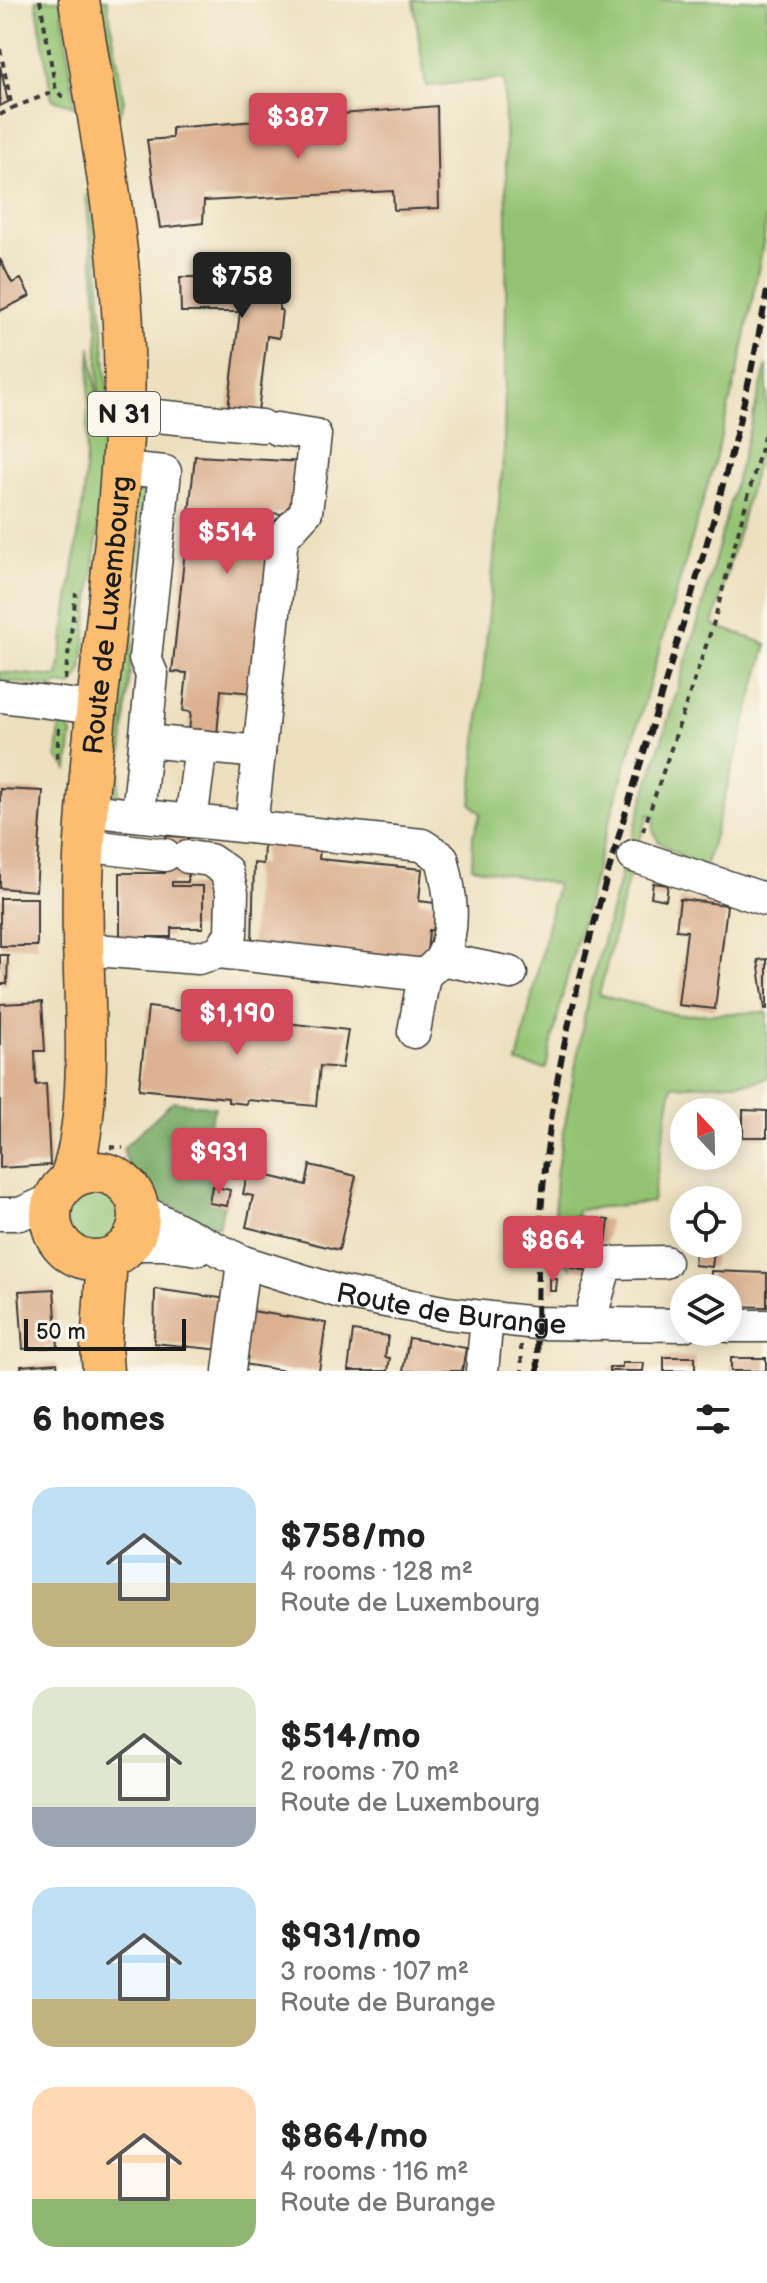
<!DOCTYPE html>
<meta charset="utf-8">
<style>
body{margin:0;font-family:"Balsamiq Sans",sans-serif;background:#f6f6f6;color:#222;height:100vh;display:flex;flex-direction:column;font-size:30px;white-space:nowrap}
*{box-sizing:border-box;margin:0}
p{font-size:26px;color:#767676}
.icon{flex:none;width:44px;height:44px;fill:none;stroke:currentColor;stroke-width:2;stroke-linecap:round;stroke-linejoin:round}
.map{position:relative;height:1371px;overflow:hidden}
.panel{display:flex;flex-direction:column;background:#fff;flex:1}
.panel>*{flex:none}
.needle{width:52px;rotate:338deg}
.fabs{position:absolute;left:670px;top:1098px;display:grid;gap:16px}
.fabs a{display:grid;place-items:center;width:72px;height:72px;border-radius:50%;background:#fff;box-shadow:0 4px 20px #0003;font-size:40px}
.scale{position:absolute;left:24px;bottom:20px;width:162px;box-sizing:border-box;padding-left:8px;border:4px solid #1c1c1c;border-top:0;font-size:22px;line-height:28px;white-space:nowrap;color:#1c1c1c;-webkit-text-stroke:6px #fbf7ec;paint-order:stroke}
.price{position:absolute;translate:-50% -68px;padding:0 18px;border-radius:8px;background:#d1495b;color:#fff;font-size:26px;line-height:52px;filter:drop-shadow(0 2px 4px #0008)}
.price::after{content:'';position:absolute;left:50%;top:48px;width:24px;height:18px;margin-left:-12px;background:inherit;clip-path:polygon(0 0,100% 0,50% 100%)}
.price.on{background:#222;color:#fff}
ul{padding:0;list-style:none}
li{display:flex;align-items:center;gap:24px;height:200px;padding:0 32px}
li span{display:grid;place-items:center;flex:none;width:224px;height:160px;border-radius:24px;color:#555}
li>.icon{margin-inline-start:auto}
span .icon{width:96px;height:96px;fill:#fffc;stroke-width:1}
li b{font-size:34px}
h2{display:flex;justify-content:space-between;align-items:center;height:96px;padding:0 32px;font-size:34px}
.map>svg:first-child{display:block}
</style>
<div class="map">
<svg width="767" height="1371" viewBox="0 0 767 1371">
<rect width="100%" height="100%" fill="#fbf7ec"/>
<filter id="ink" filterUnits="userSpaceOnUse"><feTurbulence type="fractalNoise" baseFrequency=".0125" numOctaves="2"/><feDisplacementMap in="SourceGraphic" scale="16" xChannelSelector="R" yChannelSelector="G"/><feConvolveMatrix kernelMatrix="1 2 1 2 8 2 1 2 1" color-interpolation-filters="sRGB"/></filter>
<filter id="wash" filterUnits="userSpaceOnUse"><feTurbulence type="fractalNoise" baseFrequency=".006" numOctaves="4" result="noise"/><feDisplacementMap in="SourceGraphic" scale="32" xChannelSelector="R" yChannelSelector="G"/><feGaussianBlur stdDeviation="1.8" result="paint"/><feColorMatrix in="noise" values="0 0 0 0 0 0 0 0 0 0 0 0 0 0 0 0 0 1.4 0 .05"/><feComposite in="paint" operator="in"/></filter>
<g filter="url(#wash)">
<rect width="100%" height="100%" fill="#ece0be"/>
<path fill="#93c372" stroke="#587047" stroke-width="2" d="M 36,0 L 61,0 L 75,106 L 52,99 Z
M 94,0 L 107,0 L 124,102 L 117,120 Z
M 413,0 L 767,0 L 767,198 L 764,239 L 741,358 L 715,460 L 601,850 L 563,993 L 546,1069 L 517,1063 L 557,884 L 472,867 L 473,836 L 481,813 L 471,804 L 504,450 L 507,220 L 504,79 L 426,86 Z
M 86,195 L 93,195 L 110,424 L 82,670 L 72,686 L 60,684 L 53,687 L 0,680 L 0,672 L 58,677 L 84,494 L 91,347 L 99,412 L 97,302 Z
M 767,364 L 767,426 L 713,625 L 767,644 L 704,871 L 659,842 L 653,830 L 655,816 L 649,814 L 634,856 L 599,995 L 678,1015 L 767,1012 L 767,1078 L 751,1082 L 672,1086 L 652,1202 L 577,1210 L 571,1268 L 553,1249 L 556,1174 L 588,996 L 627,853 L 699,619 Z
M 135,484 L 148,485 L 118,796 L 105,794 Z
M 60,723 L 65,723 L 72,733 L 68,770 L 57,757 Z
M66 1215a29 29 0 1 1 58 0a29 29 0 1 1-58 0Z"/>
<path fill="#76a964" stroke="#496240" stroke-width="2" d="M 173,1101 L 215,1107 L 198,1157 L 215,1169 L 209,1202 L 224,1206 L 218,1227 C 178,1210 132,1196 123,1148 Z"/>
<g id="blocks">
<path fill="#dcb191" d="M 0,66 L 8,102 L 0,106 Z
M 437,106 L 439,208 L 394,210 L 393,191 L 204,201 L 203,223 L 160,228 L 147,140 L 172,138 L 172,128 Z
M 0,259 L 12,283 L 21,279 L 30,296 L 0,311 Z
M 228,262 L 279,262 L 279,310 L 282,310 L 279,338 L 267,336 L 258,412 L 228,409 L 240,312 L 181,312 L 180,277 L 229,277 Z
M 195,456 L 304,462 L 298,516 L 272,513 L 253,693 L 221,690 L 217,735 L 189,732 L 191,712 L 183,711 L 187,673 L 172,672 Z
M 0,789 L 43,791 L 36,891 L 0,888 Z
M 166,836 L 188,837 L 188,882 L 172,882 L 172,886 L 203,886 L 203,928 L 171,928 L 171,937 L 120,937 L 120,873 L 165,873 Z
M 264,845 L 320,848 L 319,859 L 422,869 L 419,901 L 444,904 L 441,931 L 429,930 L 426,964 L 252,945 L 254,863 L 263,864 Z
M 653,883 L 668,885 L 666,900 L 651,897 Z
M 0,898 L 37,898 L 37,946 L 0,946 Z
M 680,899 L 727,905 L 715,1009 L 678,1005 L 687,931 L 676,930 Z
M 0,955 L 8,955 L 7,984 L 0,984 Z
M 767,959 L 767,1009 L 765,1009 L 758,960 Z
M 42,1002 L 45,1051 L 35,1051 L 36,1085 L 46,1084 L 50,1165 L 0,1168 L 0,1004 Z
M 148,1007 L 348,1030 L 342,1068 L 320,1066 L 316,1106 L 247,1100 L 246,1104 L 228,1102 L 228,1098 L 139,1089 Z
M 743,1110 L 767,1111 L 767,1137 L 743,1137 Z
M 310,1165 L 356,1176 L 339,1250 L 246,1227 L 253,1196 L 243,1194 L 248,1171 L 306,1185 Z
M 212,1186 L 230,1190 L 227,1206 L 209,1203 Z
M 578,1216 L 609,1220 L 606,1243 L 593,1242 L 589,1271 L 571,1268 Z
M 696,1244 L 715,1244 L 712,1267 L 694,1265 Z
M 711,1271 L 767,1273 L 767,1307 L 728,1306 L 728,1288 L 710,1288 Z
M 550,1278 L 557,1278 L 556,1291 L 550,1291 Z
M 54,1289 L 58,1347 L 23,1349 L 19,1291 Z
M 155,1289 L 228,1299 L 221,1350 L 154,1343 Z
M 246,1310 L 326,1323 L 319,1371 L 286,1371 L 237,1363 Z
M 353,1331 L 388,1336 L 385,1357 L 390,1358 L 388,1371 L 348,1371 Z
M 409,1338 L 466,1348 L 462,1371 L 403,1371 Z
M 664,1357 L 695,1357 L 695,1371 L 664,1371 Z
M 731,1358 L 766,1358 L 766,1371 L 731,1371 Z
M 57,1363 L 58,1371 L 22,1371 L 21,1366 Z
M 622,1363 L 644,1363 L 643,1371 L 609,1371 L 609,1367 L 622,1367 Z"/>
</g>
</g>
<g filter="url(#ink)">
<use href="#blocks" fill-opacity="0" stroke="#3b3934" stroke-width="2"/>
<g fill="none" stroke-linecap="round" stroke-linejoin="round">
<defs>
<g id="minor">
<path d="M 124,413 L 262,426"/>
<path d="M 121,468 L 165,472 L 145,658 L 152,675 L 138,815"/>
<path d="M 0,696 L 95,708"/>
<path d="M 146,741 L 259,752"/>
<path d="M 86,810 L 422,845 L 442,858 C 450,890 457,926 442,957 C 438,964 430,970 424,975"/>
<path d="M 191,821 L 201,746"/>
<path d="M 251,827 L 282,538 L 306,512 L 315,435 L 277,429"/>
<path d="M 84,845 L 165,855"/>
<path d="M 634,856 L 767,900"/>
<path d="M 83,949 L 198,958 L 219,952 L 231,934 L 232,893 L 226,871 L 210,860 L 188,857"/>
<path d="M 219,952 L 424,975 L 414,1032"/>
<path d="M 441,959 L 511,973"/>
<path id="s1" d="M 138,1209 L 243,1262 L 340,1292 L 447,1313 L 537,1323 L 684,1325"/>
<path d="M 0,1214 L 20,1214 L 54,1199"/>
<path d="M 129,1244 L 163,1244 L 198,1249"/>
<path d="M 589,1324 L 606,1263 L 665,1262"/>
<path d="M 728,1326 L 767,1326"/>
<path d="M 229,1371 L 243,1262"/>
<path d="M 482,1371 L 487,1318"/>
</g>
<g id="major">
<circle cx="95" cy="1216" r="44"/>
<path id="s2" d="M 69,1180 C 78,1159 80,1139 83,1116 C 91,1037 80,959 83,880 C 89,724 118,570 124,415 C 129,276 101,137 79,0"/>
<path d="M 103,1371 L 101,1346 L 107,1259"/>
</g>
</defs>
<use href="#minor" stroke="#3b3934" stroke-width="35"/>
<use href="#major" stroke="#3b3934" stroke-width="43"/>
<path stroke="#3b3934" stroke-width="4" stroke-dasharray="6 6" stroke-linecap="butt" d="M 40,0 L 56,91 L 63,97
M 0,49 L 12,108 L 56,91
M 0,115 L 12,108
M 65,680 L 76,593
M 59,728 L 57,757 L 61,762
M 643,831 L 713,625 L 767,426
M 110,1147 L 123,1148
M 38,1235 L 74,1276
M 521,1345 L 522,1371"/>
<use href="#minor" stroke="#fff" stroke-width="32"/>
<use href="#major" stroke="#fcbd6f" stroke-width="40"/>
<path stroke="#1c1c1c" stroke-width="6" stroke-dasharray="12 6" stroke-linecap="butt" d="M 538,1371 C 535,1280 540,1189 554,1099 C 569,1010 594,922 619,835 C 672,655 734,476 767,291"/>
</g>
</g>
<g text-anchor="middle" stroke-width="7" stroke-linejoin="round" paint-order="stroke">
<rect fill="#fbf7ec" stroke="#5f5e5a" stroke-width="2" x="88" y="392" width="72" height="44" rx="6"/>
<g font-size="26" font-weight="bold" fill="#1c1c1c">
<text x="124" y="423">N 31</text>
</g>
<g font-size="28" fill="#1c1c1c" stroke="#fbf7ec">
<text dy="10" stroke="none"><textPath href="#s2" startOffset="568">Route de Luxembourg</textPath></text>
<text dy="10" stroke="none"><textPath href="#s1" startOffset="332">Route de Burange</textPath></text>
</g>
</g>
</svg>
<div class="fabs">
<a><svg class="needle" viewBox="-14 -14 28 28"><path d="M0-13l5 13h-10z" fill="#e53935"/><path d="M0 13l5-13h-10z" fill="#767676"/></svg></a>
<a><svg class="icon" aria-label="locate" viewBox="0 0 24 24"><circle cx="12" cy="12" r="6"/><path d="M12 2v4M12 18v4M2 12h4M18 12h4"/></svg></a>
<a><svg class="icon" aria-label="layers" viewBox="0 0 24 24"><path d="M12 4l9 5-9 5-9-5zM3 14l9 5 9-5"/></svg></a>
</div>
<div class="scale">50 m</div>
<b class="price" style="left:298px;top:161px">$387</b>
<b class="price on" style="left:242px;top:320px">$758</b>
<b class="price" style="left:227px;top:576px">$514</b>
<b class="price" style="left:237px;top:1057px">$1,190</b>
<b class="price" style="left:219px;top:1196px">$931</b>
<b class="price" style="left:553px;top:1284px">$864</b>
</div>
<section class="panel">
<h2>6 homes<svg class="icon" aria-label="filters" viewBox="0 0 24 24"><path d="M4 7h16M4 17h16"/><circle cx="9" cy="7" r="2"/><circle cx="15" cy="17" r="2"/></svg></h2>
<ul>
<li><span style="background:linear-gradient(#bfe0f5 60%,#c2b280 0)"><svg class="icon" aria-label="home" viewBox="0 0 24 24"><path d="M3 11l9-7 9 7M6 9v11h12V9"/></svg></span><div><b>$758/mo</b><p>4 rooms · 128 m²</p><p>Route de Luxembourg</p></div></li>
<li><span style="background:linear-gradient(#dfe7d0 75%,#9aa5b1 0)"><svg class="icon" aria-label="home" viewBox="0 0 24 24"><path d="M3 11l9-7 9 7M6 9v11h12V9"/></svg></span><div><b>$514/mo</b><p>2 rooms · 70 m²</p><p>Route de Luxembourg</p></div></li>
<li><span style="background:linear-gradient(#bfe0f5 70%,#c2b280 0)"><svg class="icon" aria-label="home" viewBox="0 0 24 24"><path d="M3 11l9-7 9 7M6 9v11h12V9"/></svg></span><div><b>$931/mo</b><p>3 rooms · 107 m²</p><p>Route de Burange</p></div></li>
<li><span style="background:linear-gradient(#ffd9b3 70%,#8fb573 0)"><svg class="icon" aria-label="home" viewBox="0 0 24 24"><path d="M3 11l9-7 9 7M6 9v11h12V9"/></svg></span><div><b>$864/mo</b><p>4 rooms · 116 m²</p><p>Route de Burange</p></div></li>
</ul>
</section>
